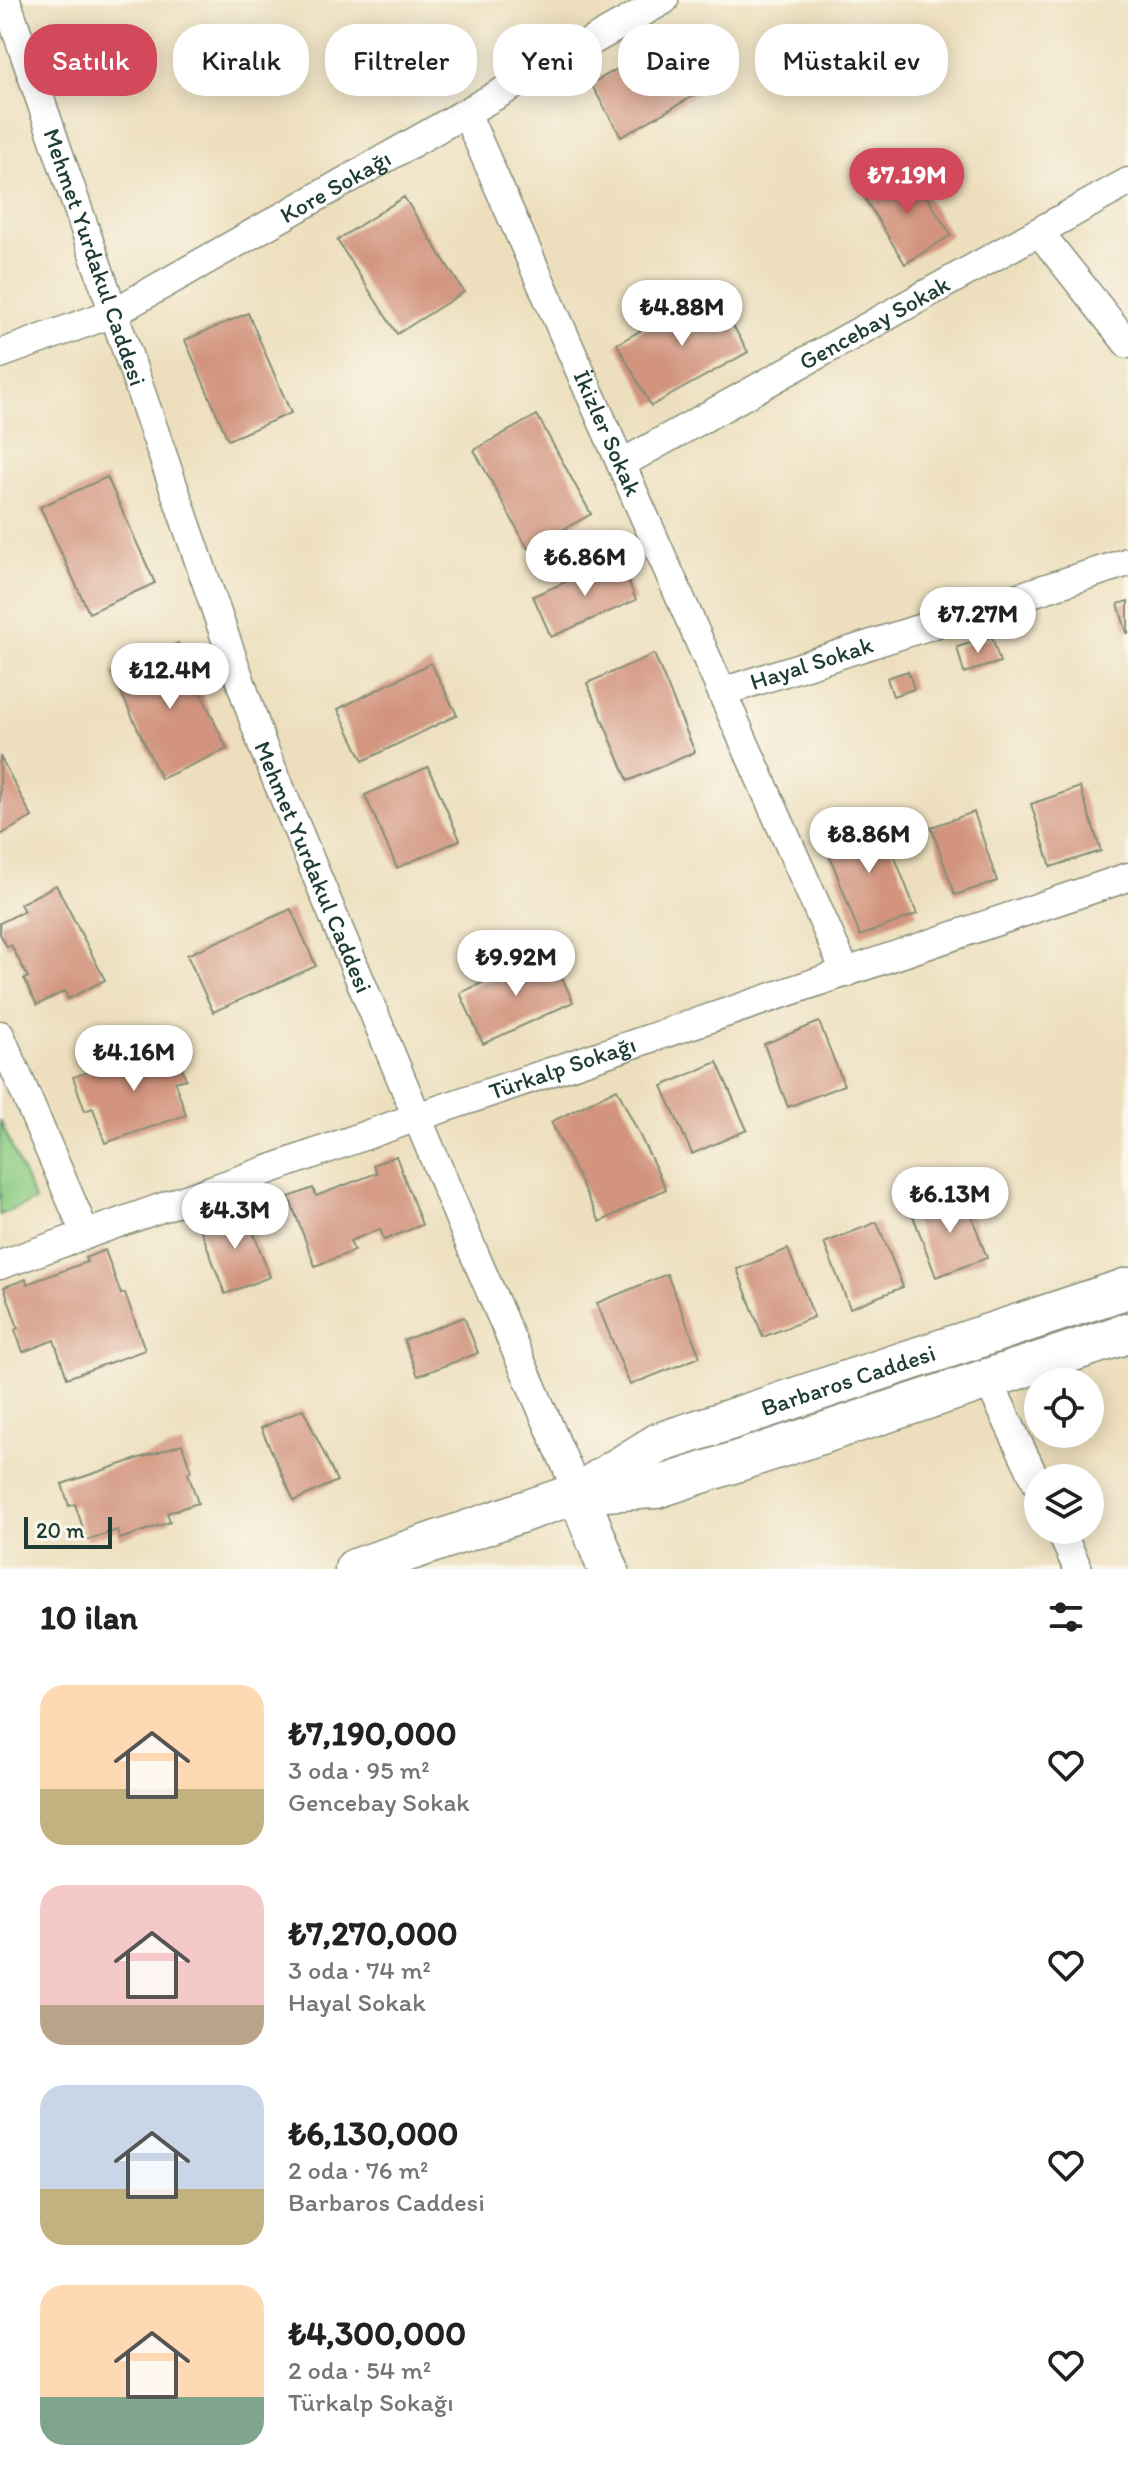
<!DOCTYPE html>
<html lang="tr">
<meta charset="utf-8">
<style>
body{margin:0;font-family:Itim,sans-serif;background:#f2f2f2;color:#222;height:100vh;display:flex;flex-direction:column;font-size:30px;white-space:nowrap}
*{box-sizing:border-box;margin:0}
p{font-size:26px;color:#767676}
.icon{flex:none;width:44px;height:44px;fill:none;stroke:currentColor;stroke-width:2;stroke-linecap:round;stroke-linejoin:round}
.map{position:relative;height:1569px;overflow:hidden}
.details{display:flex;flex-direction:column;background:#fff;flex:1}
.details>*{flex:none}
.hud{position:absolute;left:24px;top:24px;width:1080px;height:72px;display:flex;gap:16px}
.tools{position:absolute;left:1024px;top:1368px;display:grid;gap:16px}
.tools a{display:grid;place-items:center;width:80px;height:80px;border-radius:50%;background:#fff;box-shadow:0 4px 20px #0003;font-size:40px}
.scale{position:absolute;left:24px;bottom:20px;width:88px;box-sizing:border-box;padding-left:8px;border:4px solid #1f3d34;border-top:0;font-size:22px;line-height:28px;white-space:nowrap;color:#1f3d34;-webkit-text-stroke:6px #fbf7ec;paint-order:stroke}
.price{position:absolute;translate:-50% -68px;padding:0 18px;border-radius:28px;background:#fff;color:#222;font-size:26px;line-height:52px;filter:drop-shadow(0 2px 4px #0008)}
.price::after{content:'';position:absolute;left:50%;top:48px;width:24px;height:18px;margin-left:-12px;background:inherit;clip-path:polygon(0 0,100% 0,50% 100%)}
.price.selected{background:#d1495b;color:#fff}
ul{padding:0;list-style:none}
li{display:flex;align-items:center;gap:24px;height:200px;padding:0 40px}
li span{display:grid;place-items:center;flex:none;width:224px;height:160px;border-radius:24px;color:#555}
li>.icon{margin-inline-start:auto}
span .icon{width:96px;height:96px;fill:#fffc;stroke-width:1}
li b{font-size:34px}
h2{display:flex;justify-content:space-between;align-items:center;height:96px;padding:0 40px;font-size:34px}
.tag{padding:0 28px;border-radius:32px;background:#fff;box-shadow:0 4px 20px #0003;font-size:28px;line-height:72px}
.tag.selected{background:#d1495b;color:#fff}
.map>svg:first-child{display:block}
</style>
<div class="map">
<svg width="1128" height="1569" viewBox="0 0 1128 1569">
<rect width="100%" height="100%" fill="#fbf7ec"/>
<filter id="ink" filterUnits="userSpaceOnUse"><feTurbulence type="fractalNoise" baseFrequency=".0125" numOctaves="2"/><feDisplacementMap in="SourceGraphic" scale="16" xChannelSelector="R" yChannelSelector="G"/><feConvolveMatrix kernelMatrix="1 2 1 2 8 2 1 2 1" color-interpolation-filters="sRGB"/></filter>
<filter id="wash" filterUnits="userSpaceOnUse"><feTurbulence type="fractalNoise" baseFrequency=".006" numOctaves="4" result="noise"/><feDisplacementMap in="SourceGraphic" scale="32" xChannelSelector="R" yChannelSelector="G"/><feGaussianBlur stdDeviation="1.8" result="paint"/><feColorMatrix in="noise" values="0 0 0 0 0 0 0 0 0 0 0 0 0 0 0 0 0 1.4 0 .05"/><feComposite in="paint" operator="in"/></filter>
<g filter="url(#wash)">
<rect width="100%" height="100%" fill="#eddfbd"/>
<path fill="#8dcc83" stroke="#56845c" stroke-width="2" d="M 0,1120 L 35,1201 L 0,1215 Z"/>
<g id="blocks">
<path fill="#d2947e" d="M 679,34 L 709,87 L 621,137 L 591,84 Z
M 909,169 L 951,235 L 905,264 L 864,197 Z
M 404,197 L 464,292 L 397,334 L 337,240 Z
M 713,290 L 748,352 L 651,406 L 617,344 Z
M 248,313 L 291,413 L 228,440 L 185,340 Z
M 537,415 L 591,514 L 528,549 L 474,450 Z
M 107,477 L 155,583 L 89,613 L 40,507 Z
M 619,559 L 636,600 L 551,637 L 533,596 Z
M 1128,601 L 1128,633 L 1127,633 L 1118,604 Z
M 992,637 L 1000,662 L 964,673 L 957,647 Z
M 178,643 L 227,749 L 161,779 L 112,673 Z
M 654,654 L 695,752 L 628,781 L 587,683 Z
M 431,663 L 457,715 L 363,761 L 338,709 Z
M 908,671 L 914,689 L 893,696 L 887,678 Z
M 0,756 L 32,817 L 0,835 Z
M 428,767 L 460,840 L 397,868 L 365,795 Z
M 1080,787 L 1101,851 L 1051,867 L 1031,804 Z
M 974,812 L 997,881 L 955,895 L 931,827 Z
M 878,814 L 917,914 L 860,936 L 822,835 Z
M 56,885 L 105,980 L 68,999 L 65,991 L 37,1005 L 24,979 L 28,977 L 11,945 L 7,947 L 0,934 L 0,923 L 24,911 L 20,904 Z
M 291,909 L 316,966 L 213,1012 L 187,955 Z
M 550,951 L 573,1002 L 483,1044 L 460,993 Z
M 819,1022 L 844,1085 L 788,1107 L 764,1044 Z
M 173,1043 L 186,1079 L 175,1082 L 186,1115 L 105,1143 L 93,1108 L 85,1111 L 73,1077 Z
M 717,1062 L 747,1130 L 692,1154 L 662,1086 Z
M 617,1089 L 666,1189 L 600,1222 L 551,1122 Z
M 396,1156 L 422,1225 L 384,1240 L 380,1229 L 350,1241 L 354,1251 L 315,1266 L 289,1197 L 313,1188 L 316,1196 L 377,1173 L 373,1165 Z
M 963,1193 L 987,1258 L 936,1277 L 912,1213 Z
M 244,1207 L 270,1277 L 225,1294 L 199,1225 Z
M 877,1222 L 903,1287 L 850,1308 L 824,1243 Z
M 788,1249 L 814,1317 L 763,1337 L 737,1269 Z
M 105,1250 L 121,1294 L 125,1293 L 145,1350 L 67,1378 L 54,1340 L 23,1352 L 15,1330 L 18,1328 L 4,1287 L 26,1279 L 27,1284 L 87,1262 L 85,1258 Z
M 667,1274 L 700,1357 L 630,1385 L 597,1303 Z
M 464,1317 L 478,1353 L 418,1376 L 404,1340 Z
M 303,1409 L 337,1481 L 294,1501 L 261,1428 Z
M 182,1444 L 191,1471 L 188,1473 L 198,1503 L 167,1513 L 170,1522 L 120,1539 L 117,1530 L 87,1540 L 75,1504 L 69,1506 L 62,1484 Z"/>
</g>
</g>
<g filter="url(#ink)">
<use href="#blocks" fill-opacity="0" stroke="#868e78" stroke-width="2"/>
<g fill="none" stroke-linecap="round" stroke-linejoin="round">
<defs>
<g id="street">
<path id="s1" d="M 6,0 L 263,747 L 470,1244 L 578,1493"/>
<path id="s2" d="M 466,113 L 846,973"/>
<path d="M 1039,232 L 1128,344"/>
<path id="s3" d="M 0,354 L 113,313 L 664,0"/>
<path id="s4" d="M 621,464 L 1128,182"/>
<path id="s5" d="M 722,692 L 1128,562"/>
<path d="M 0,1035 L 86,1235"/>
<path id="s6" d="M 0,1265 L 417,1117 L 1128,877"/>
<path d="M 988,1380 L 1038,1485"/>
<path d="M 1060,1530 L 1078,1569"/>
</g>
<g id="secondary">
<path d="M 586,1492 L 656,1488 L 1128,1333"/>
<path d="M 578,1493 L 608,1569"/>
<path id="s7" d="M 355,1569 L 578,1493 L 659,1443 L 1128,1288"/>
</g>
</defs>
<use href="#street" stroke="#868e78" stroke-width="31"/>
<use href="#secondary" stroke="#868e78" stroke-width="43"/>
<use href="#street" stroke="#fff" stroke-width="28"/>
<use href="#secondary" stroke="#fff" stroke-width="40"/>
</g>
</g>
<g text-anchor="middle" stroke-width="8" stroke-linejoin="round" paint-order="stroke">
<g font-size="24" fill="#1f3d34" stroke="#fbf7ec">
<text dy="8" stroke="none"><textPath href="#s3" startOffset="376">Kore Sokağı</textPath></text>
<text dy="8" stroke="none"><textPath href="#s1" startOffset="272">Mehmet Yurdakul Caddesi</textPath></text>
<text dy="8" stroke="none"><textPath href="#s4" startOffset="290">Gencebay Sokak</textPath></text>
<text dy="8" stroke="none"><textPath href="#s2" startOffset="350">İkizler Sokak</textPath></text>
<text dy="8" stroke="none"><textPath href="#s5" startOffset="94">Hayal Sokak</textPath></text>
<text dy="8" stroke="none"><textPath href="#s1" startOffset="920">Mehmet Yurdakul Caddesi</textPath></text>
<text dy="8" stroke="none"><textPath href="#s6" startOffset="596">Türkalp Sokağı</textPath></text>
<text dy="8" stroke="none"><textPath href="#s7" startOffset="530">Barbaros Caddesi</textPath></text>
</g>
</g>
</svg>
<div class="tools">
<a><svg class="icon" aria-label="locate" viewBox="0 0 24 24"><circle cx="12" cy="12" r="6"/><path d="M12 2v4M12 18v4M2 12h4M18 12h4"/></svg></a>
<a><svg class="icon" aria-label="layers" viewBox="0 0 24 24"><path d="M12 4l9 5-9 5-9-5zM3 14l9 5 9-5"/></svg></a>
</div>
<div class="scale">20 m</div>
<b class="price selected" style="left:907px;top:216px">₺7.19M</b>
<b class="price" style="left:682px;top:348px">₺4.88M</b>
<b class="price" style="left:585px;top:598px">₺6.86M</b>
<b class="price" style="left:978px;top:655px">₺7.27M</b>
<b class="price" style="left:170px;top:711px">₺12.4M</b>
<b class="price" style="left:869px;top:875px">₺8.86M</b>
<b class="price" style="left:516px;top:998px">₺9.92M</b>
<b class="price" style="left:134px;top:1093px">₺4.16M</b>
<b class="price" style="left:950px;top:1235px">₺6.13M</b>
<b class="price" style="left:235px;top:1251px">₺4.3M</b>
<div class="hud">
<a class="tag selected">Satılık</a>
<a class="tag">Kiralık</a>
<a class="tag">Filtreler</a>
<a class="tag">Yeni</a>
<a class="tag">Daire</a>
<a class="tag">Müstakil ev</a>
</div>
</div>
<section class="details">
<h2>10 ilan<svg class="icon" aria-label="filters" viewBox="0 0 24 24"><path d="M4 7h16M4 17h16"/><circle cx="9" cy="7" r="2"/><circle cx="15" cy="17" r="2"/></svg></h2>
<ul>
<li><span style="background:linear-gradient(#ffd9b3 65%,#c2b280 0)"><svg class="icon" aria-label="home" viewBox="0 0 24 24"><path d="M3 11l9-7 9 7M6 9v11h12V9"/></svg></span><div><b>₺7,190,000</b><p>3 oda · 95 m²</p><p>Gencebay Sokak</p></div><svg class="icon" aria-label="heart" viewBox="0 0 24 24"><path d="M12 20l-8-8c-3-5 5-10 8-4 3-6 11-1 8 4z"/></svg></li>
<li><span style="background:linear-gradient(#f6c9c9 75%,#b9a48a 0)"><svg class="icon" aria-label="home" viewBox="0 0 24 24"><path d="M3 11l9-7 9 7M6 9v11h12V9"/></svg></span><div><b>₺7,270,000</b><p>3 oda · 74 m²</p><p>Hayal Sokak</p></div><svg class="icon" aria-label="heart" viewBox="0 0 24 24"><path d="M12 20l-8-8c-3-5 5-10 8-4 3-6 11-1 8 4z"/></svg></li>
<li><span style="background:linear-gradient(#c9d6e8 65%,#c2b280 0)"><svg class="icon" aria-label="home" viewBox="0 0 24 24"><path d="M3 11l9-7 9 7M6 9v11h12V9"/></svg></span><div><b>₺6,130,000</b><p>2 oda · 76 m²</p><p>Barbaros Caddesi</p></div><svg class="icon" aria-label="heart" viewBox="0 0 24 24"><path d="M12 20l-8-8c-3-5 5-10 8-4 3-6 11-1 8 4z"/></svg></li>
<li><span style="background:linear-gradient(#ffd9b3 70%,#7fa58c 0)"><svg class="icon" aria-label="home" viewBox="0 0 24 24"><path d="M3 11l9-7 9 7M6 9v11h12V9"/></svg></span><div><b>₺4,300,000</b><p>2 oda · 54 m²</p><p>Türkalp Sokağı</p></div><svg class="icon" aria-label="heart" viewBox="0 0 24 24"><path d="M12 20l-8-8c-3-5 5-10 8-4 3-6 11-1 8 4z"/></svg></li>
</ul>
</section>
